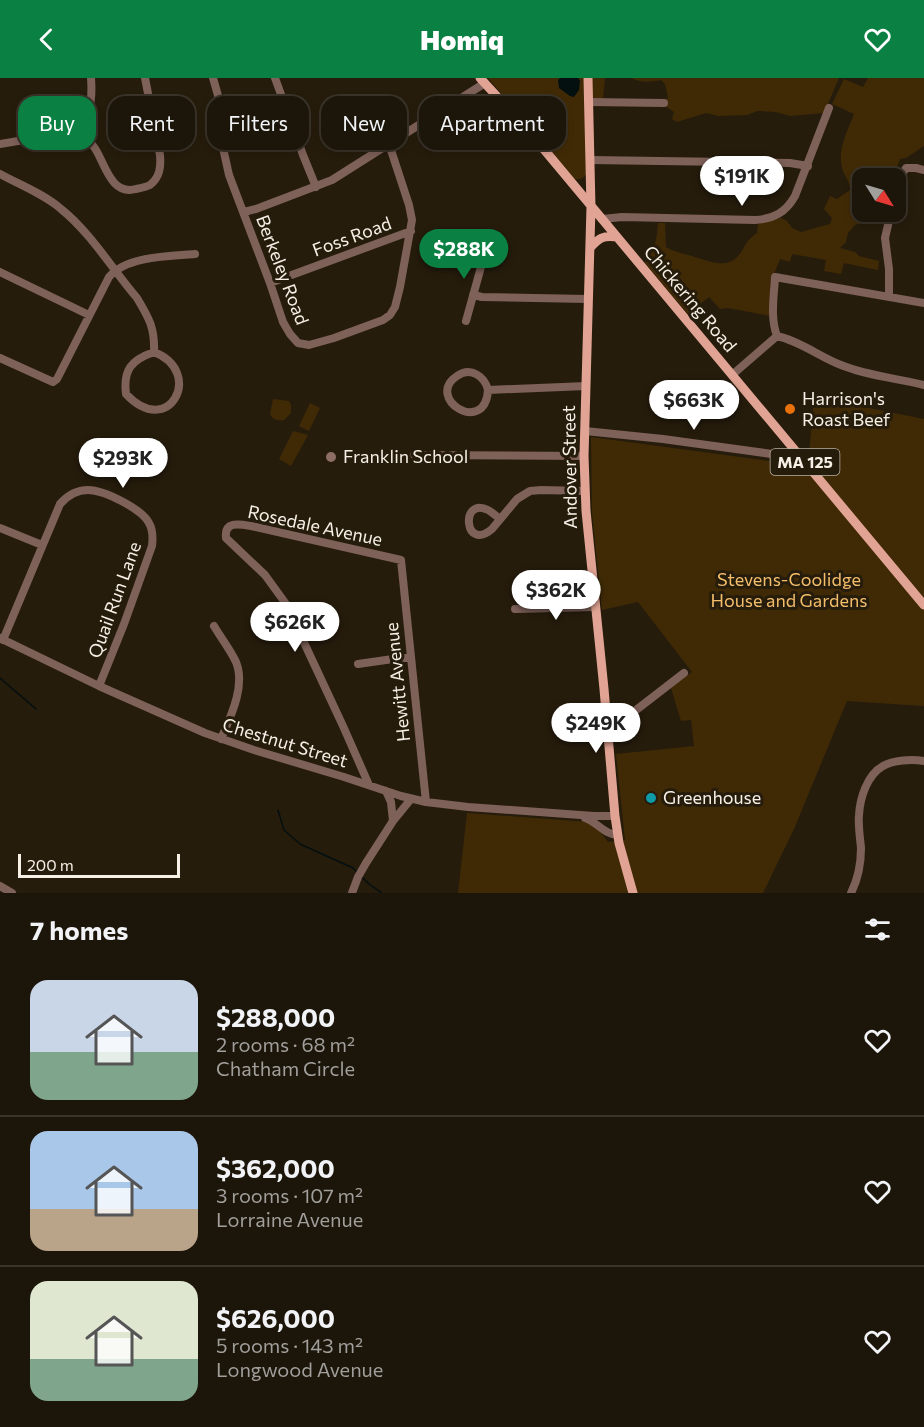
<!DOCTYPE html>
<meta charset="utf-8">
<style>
body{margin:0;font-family:Commissioner,sans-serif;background:#251e12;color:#f1f3f6;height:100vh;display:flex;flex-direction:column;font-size:22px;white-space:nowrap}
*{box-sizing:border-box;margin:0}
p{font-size:20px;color:#a09f9c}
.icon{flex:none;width:33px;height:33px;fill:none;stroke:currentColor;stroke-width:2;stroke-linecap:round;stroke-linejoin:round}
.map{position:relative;height:815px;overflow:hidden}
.details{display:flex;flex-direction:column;background:#1c1509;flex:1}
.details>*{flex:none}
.top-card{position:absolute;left:18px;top:18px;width:600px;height:54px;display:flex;gap:12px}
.needle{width:39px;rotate:127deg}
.tools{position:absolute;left:852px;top:90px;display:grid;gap:12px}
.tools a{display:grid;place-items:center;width:54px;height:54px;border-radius:12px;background:#1c1509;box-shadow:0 3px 9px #0003,0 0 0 2px #3a342a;font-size:30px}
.scale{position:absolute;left:18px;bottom:15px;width:162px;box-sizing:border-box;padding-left:6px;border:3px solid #f7f0e6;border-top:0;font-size:16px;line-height:21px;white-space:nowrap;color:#f7f0e6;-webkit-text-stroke:4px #261c0c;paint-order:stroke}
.price{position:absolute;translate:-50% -51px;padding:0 14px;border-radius:21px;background:#fff;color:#222;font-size:20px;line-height:39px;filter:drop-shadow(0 2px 3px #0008)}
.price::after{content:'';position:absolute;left:50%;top:36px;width:18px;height:14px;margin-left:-9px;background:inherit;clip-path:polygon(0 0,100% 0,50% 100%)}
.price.active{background:#0b8043;color:#fff}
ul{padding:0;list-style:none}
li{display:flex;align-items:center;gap:18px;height:150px;padding:0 30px}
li+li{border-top:2px solid #3a342a}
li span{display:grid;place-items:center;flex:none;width:168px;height:120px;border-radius:18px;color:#555}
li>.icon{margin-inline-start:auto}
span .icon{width:72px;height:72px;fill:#fffc;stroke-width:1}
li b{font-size:26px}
h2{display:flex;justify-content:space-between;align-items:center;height:72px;padding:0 30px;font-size:26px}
.chip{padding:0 21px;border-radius:18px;background:#1c1509;box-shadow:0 3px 9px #0003,0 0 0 2px #3a342a;font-size:21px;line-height:54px}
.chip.active{background:#0b8043;color:#fff}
header{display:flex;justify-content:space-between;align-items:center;height:78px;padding:0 30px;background:#0b8043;color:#fff;font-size:27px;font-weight:800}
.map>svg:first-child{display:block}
</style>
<header><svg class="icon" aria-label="back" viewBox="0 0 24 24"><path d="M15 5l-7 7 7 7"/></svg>Homiq<svg class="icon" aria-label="heart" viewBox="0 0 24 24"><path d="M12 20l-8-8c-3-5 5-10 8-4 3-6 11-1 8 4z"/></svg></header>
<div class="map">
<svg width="924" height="815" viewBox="0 0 924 815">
<rect width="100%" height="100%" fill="#261c0c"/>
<path fill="#402a06" d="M 488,0 L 585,0 L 586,96 C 583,101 580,102 574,101 Z
M 590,0 L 605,0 L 603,21 L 594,21 L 591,17 Z
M 631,0 L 839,0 L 824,35 L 790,38 L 776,34 L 758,33 L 747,37 L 718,38 L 706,35 L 677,44 L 672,41 L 674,34 L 665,28 L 665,23 L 668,19 L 665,6 L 661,2 C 650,4 641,5 631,0 Z
M 868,0 L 924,0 L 924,68 L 906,80 L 900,81 L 893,100 L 862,100 L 862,134 L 878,134 L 865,144 L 855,147 L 848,155 L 846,164 L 840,170 L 855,174 L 859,178 L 879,183 L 878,192 L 844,185 L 841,196 L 824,193 L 826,182 L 792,176 L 790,184 L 780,181 L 774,196 L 771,197 L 770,238 L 728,230 L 720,231 L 709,219 L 688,236 L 645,185 C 655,171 657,162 658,145 L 665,145 L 666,169 C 676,175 687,176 698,180 C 712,184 727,191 739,177 C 747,167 745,163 757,155 L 758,146 L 781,140 L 787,143 L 792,150 L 801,154 L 830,146 L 832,140 L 824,131 L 830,118 L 837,121 L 850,112 C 850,102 844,99 842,89 C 837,72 848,52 854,36 L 832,26 L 844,1 L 863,9 Z
M 814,319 L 924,341 L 924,628 L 847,623 L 794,751 L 763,815 L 458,815 L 467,735 L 588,744 L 598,751 L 608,764 L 625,762 L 616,676 L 694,668 L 691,642 L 681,643 L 671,610 L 692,594 L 638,524 L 602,532 L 592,434 L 591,359 L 791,386 L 809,377 Z
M 273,321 L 289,323 L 291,327 L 291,335 L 284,342 C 279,343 272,342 270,336 Z
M 310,325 L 320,330 L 309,353 L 299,348 Z
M 293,353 L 308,357 L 291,388 L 279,381 Z"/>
<path fill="#040f10" d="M 560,0 L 578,0 L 580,3 L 579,12 L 574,19 L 570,18 L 559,10 L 558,2 Z"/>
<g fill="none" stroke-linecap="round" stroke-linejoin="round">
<path stroke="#040f10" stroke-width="1.5" d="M 0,600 L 36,631
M 278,732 L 284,752 L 300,766 L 353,790 L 358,795
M 362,799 L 369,806 L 382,815"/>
<path stroke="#7e6159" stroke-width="8" d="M 91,0 C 93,28 90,34 71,54 C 78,59 89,61 94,69 C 105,84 110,118 136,111 C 141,110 146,109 150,107 C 160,99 161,89 160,77 L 145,0
M 213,0 L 219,21 L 221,39 L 223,70 L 229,97 L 270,205 L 283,244 L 290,256 L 298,265 L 309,267 L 334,260 L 383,242 L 390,237 L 395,229 L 400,209 L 412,142 L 409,127 L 389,66
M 275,0 L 303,77 L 316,109
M 589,24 L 664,25
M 0,66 L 71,54
M 590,82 L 790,85 L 808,88
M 0,96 C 20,107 44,116 61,131 C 90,154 113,192 137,220 C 149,240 155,250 154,274
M 896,118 L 901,98 L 906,90 L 916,90 L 924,92
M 244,134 L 256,131 L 332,102 L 485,5
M 602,141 L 622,139 L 755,142 C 774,141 786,134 795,118 L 829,30
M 0,194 L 89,237
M 270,205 L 411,153
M 473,217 L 482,219 L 588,221
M 889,219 L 889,191 L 885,160 L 891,134
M 466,243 L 481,189 L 489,172
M 777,258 C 770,239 774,219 775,199 L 924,225
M 154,274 C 205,294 169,362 126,316 C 123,292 131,282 154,274 Z
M 0,280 L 53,304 L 57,301 L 109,199 C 126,178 170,178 195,176
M 732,297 L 777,258 C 800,263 820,279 841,287 C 868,298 896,300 924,307
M 488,312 C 485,359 424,320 457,298 C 471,288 485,299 488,312 L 586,308
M 585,353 L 663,361 L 801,380
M 414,377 L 584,378
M 500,441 C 496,438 492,434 488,432 C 460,418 464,475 492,451 L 517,421 L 530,413 L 541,412 L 584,413
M 0,450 L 42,467
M 515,531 L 596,529
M 214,548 C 221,560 230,571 236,584 C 246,608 230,640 221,661
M 0,560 L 99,608 L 205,655 L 254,672 L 344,699 L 401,718 L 426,724 L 468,729 L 594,738 L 615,738
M 3,562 L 60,426 C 67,418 76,412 88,412 C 104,412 142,431 149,445 C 153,452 153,460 152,468 L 124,546 L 99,608
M 358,586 L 400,580 L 411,580
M 608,652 L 618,646 L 684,595
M 369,707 L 343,648 L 286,526 L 265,497 L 226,460 C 224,443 239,446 251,448 L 401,482 L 426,724
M 585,740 C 597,744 605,757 618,757
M 393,743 L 411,721
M 0,808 L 12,815
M 352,815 L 358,799 L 366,785 L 393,743 L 391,724 L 386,713
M 851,815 C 858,801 861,785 861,770 C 860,759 858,748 859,737 C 860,720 867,697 883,688 C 893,682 912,681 924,683"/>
<path stroke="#e1a494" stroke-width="9" d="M 480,0 L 527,51 L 924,527
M 588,0 L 591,129 L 584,378 L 586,433 L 604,611 L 615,738 L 619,765 L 633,815
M 590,170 C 599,160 603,157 617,159"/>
</g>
<circle fill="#e8710a" stroke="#261c0c" stroke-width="2" cx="790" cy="331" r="6"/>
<circle fill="#8d6e63" stroke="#261c0c" stroke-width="2" cx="331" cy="379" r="6"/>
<circle fill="#0f9aa8" stroke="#261c0c" stroke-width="2" cx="651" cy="720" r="6"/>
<g text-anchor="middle" stroke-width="6" stroke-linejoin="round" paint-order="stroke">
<rect fill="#261c0c" stroke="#b8b0a5" stroke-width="1.5" x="770.5" y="371" width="69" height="26" rx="4.5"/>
<g font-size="16" font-weight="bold" fill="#f7f0e6">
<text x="805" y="390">MA 125</text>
</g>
<g font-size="18" fill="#f7f0e6" stroke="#261c0c">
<text transform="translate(352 159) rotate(-20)" y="6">Foss Road</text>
<text transform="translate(282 192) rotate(69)" y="6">Berkeley Road</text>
<text transform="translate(690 221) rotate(50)" y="6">Chickering Road</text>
<text transform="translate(570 389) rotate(-91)" y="6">Andover Street</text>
<text transform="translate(315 448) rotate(12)" y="6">Rosedale Avenue</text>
<text transform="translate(115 522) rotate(-70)" y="6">Quail Run Lane</text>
<text transform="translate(398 604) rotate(-96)" y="6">Hewitt Avenue</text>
<text transform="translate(285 665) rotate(17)" y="6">Chestnut Street</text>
</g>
<g font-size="18" fill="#f7f0e6" stroke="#261c0c" text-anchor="start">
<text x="802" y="327">Harrison's<tspan x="802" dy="21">Roast Beef</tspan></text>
<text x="343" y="385">Franklin School</text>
<text x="663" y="726">Greenhouse</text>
</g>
<g font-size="18" fill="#f4bd6a" stroke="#261c0c">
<text x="789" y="508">Stevens-Coolidge<tspan x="789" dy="21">House and Gardens</tspan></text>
</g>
</g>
</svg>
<div class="tools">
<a><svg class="needle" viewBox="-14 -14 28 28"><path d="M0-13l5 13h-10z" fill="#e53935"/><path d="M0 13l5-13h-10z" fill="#a09f9c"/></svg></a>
</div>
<div class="scale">200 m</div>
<b class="price" style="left:742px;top:129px">$191K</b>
<b class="price active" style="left:464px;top:202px">$288K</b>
<b class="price" style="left:694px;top:353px">$663K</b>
<b class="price" style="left:123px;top:411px">$293K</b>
<b class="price" style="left:556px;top:543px">$362K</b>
<b class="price" style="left:295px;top:575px">$626K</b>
<b class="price" style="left:596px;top:676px">$249K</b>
<div class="top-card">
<a class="chip active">Buy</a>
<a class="chip">Rent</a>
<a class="chip">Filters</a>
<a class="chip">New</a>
<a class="chip">Apartment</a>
</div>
</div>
<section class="details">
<h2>7 homes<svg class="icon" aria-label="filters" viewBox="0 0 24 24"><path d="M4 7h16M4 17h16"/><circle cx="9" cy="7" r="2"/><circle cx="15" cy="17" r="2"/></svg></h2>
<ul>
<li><span style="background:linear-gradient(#c9d6e8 60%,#7fa58c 0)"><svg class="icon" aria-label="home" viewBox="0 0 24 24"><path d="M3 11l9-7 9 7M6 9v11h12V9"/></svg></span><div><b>$288,000</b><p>2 rooms · 68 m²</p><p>Chatham Circle</p></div><svg class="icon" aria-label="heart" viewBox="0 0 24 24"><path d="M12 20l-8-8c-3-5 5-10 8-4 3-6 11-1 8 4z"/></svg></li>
<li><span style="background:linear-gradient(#a9c7e8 65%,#b9a48a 0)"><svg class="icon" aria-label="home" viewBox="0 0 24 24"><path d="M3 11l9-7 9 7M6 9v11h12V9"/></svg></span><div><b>$362,000</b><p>3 rooms · 107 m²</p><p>Lorraine Avenue</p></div><svg class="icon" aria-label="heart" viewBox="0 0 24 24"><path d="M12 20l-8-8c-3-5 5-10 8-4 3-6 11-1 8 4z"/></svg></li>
<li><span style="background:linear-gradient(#dfe7d0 65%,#7fa58c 0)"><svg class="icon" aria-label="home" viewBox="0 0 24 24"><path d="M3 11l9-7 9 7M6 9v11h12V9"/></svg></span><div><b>$626,000</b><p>5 rooms · 143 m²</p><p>Longwood Avenue</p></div><svg class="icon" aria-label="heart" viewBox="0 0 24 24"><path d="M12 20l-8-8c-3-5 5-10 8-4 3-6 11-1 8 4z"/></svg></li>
</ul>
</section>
